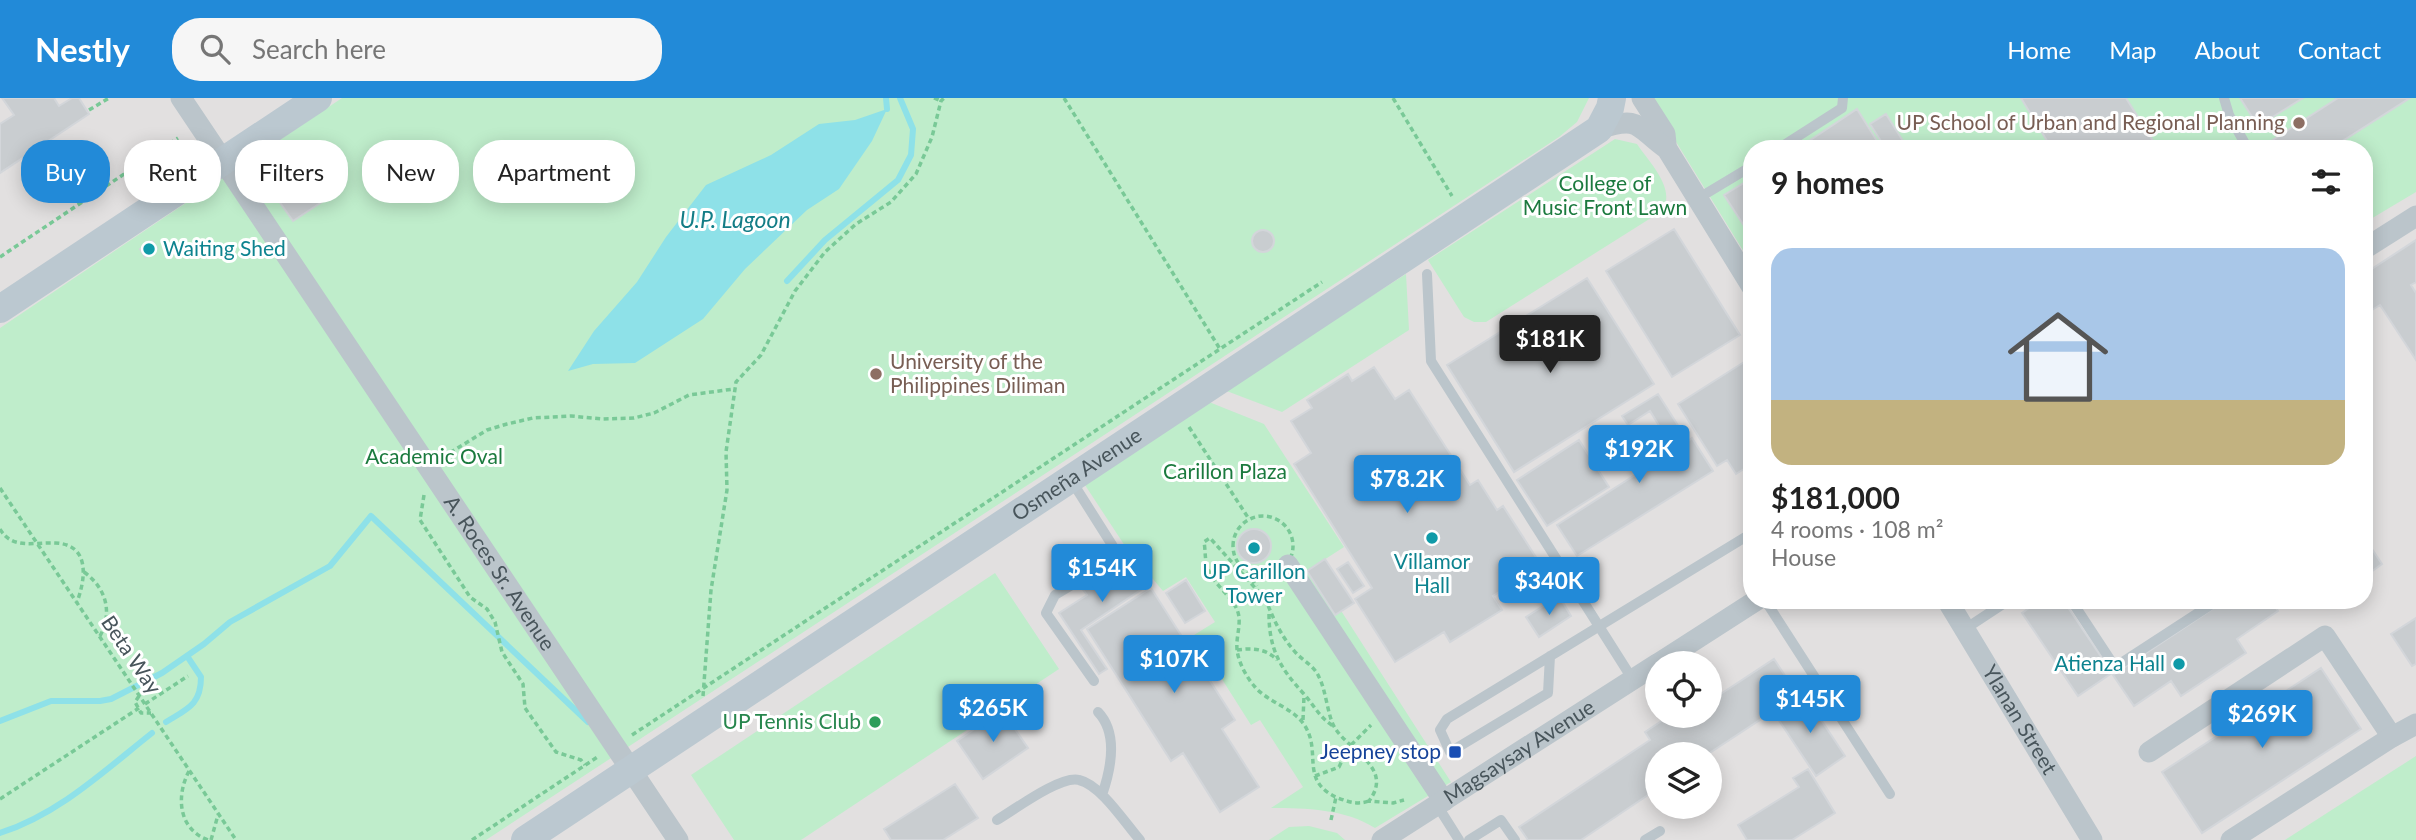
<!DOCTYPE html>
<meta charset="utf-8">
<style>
body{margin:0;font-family:Lato,sans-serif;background:#f6f6f6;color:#222;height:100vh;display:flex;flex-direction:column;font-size:26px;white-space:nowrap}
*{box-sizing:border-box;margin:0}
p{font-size:23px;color:#767676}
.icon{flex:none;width:38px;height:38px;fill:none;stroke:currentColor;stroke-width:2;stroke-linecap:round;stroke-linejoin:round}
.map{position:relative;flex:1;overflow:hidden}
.sheet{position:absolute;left:1743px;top:42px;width:630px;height:469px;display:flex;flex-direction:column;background:#fff;border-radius:28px;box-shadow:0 4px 18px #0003}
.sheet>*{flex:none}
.guide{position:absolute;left:21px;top:42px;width:665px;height:63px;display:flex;gap:14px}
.fabs{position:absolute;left:1645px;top:553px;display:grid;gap:14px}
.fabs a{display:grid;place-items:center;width:77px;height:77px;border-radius:50%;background:#fff;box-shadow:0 4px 18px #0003;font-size:35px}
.price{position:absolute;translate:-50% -60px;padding:0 16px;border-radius:7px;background:#228ad8;color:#fff;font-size:23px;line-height:46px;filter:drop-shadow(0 2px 4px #0008)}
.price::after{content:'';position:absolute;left:50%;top:42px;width:21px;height:16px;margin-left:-10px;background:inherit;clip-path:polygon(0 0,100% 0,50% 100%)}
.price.selected{background:#222;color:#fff}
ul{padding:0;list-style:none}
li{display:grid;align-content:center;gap:14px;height:371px;padding:0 28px}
li span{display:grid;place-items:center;height:217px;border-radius:21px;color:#555}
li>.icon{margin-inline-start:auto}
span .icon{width:126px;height:126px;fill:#fffc;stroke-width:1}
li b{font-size:30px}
h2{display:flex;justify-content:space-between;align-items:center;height:84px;padding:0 28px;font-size:30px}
.chip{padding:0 24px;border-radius:28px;background:#fff;box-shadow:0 4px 18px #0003;font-size:24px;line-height:63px}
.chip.selected{background:#228ad8;color:#fff}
header{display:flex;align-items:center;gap:42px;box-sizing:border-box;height:98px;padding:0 35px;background:#228ad8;color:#fff}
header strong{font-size:33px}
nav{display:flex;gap:38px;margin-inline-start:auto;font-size:24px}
.search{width:490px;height:63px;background:#f6f6f6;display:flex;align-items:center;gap:18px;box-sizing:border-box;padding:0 24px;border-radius:28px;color:#767676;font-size:26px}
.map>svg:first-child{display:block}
</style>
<header>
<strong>Nestly</strong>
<div class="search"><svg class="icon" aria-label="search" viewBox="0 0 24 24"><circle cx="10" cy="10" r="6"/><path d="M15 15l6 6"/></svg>Search here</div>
<nav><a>Home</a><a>Map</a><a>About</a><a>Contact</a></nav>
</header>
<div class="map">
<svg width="2416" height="742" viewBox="0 0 2416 742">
<rect width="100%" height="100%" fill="#f1efef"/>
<path fill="#e2e0e0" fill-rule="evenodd" d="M 0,0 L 2416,0 L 2416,742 L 0,742 ZM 1752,51 L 2364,51 L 2364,502 L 1752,502 ZM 1657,565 L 1710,565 L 1710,618 L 1657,618 ZM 1657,656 L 1710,656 L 1710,709 L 1657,709 Z"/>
<path fill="#bfedcb" d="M 342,0 L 1589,0 L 1577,24 L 1559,39 L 486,742 L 0,742 L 0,230 Z
M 1649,0 L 2416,0 L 2416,94 L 2364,125 L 2364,51 L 1752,51 L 1752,167 Z
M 1615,41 L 1637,46 C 1649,64 1677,91 1662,113 L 1486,224 L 1474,224 L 1464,219 L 1428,162 Z
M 1406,176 L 1409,232 L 1282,314 L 1224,292 Z
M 1209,304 L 1264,326 L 1344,449 L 1313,469 L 1451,684 L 1375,730 C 1345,711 1306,710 1271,710 L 1303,689 L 1260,622 L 1251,627 L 1194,537 L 1215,524 L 1186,479 L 1163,493 L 1125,448 L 1083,384 Z
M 995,475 L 1059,571 L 801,742 L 734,742 L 691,677 Z
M 2416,658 L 2416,742 L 2285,742 Z
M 1309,728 L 1337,735 L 1345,742 L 1269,742 L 1289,729 Z"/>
<path fill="#8ee1e8" d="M 887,11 L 872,43 L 839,91 L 807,112 L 745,171 L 703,221 L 635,265 L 593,266 L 568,273 L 594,233 L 637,184 L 666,139 L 706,87 L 771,57 L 819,26 L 855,22 Z"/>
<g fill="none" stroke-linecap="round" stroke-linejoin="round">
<path stroke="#8ee1e8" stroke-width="6" d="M 886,0 L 887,11
M 787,183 L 825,142 L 898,82 L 911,57 L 913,31 L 900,0
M 0,623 L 51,603 L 100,603 L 111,601 L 162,575 L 204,546 L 230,524 L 330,468 L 371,418 L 588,624
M 166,624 C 187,611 201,607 201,579 L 187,558
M 0,735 C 59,716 104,673 152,635"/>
</g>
<path fill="#c9cdd0" stroke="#d3d6da" stroke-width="2" d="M 2,0 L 54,0 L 59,8 L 72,0 L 79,0 L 89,16 L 0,75 L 0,26 L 14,17 Z
M 2021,0 L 2126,0 L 2158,51 L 2052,51 Z
M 2240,0 L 2303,0 L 2258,28 Z
M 2338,0 L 2410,0 L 2330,51 L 2272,51 L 2268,45 Z
M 1857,11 L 1882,51 L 1797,51 Z
M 1886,16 L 1908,51 L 1886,51 L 1870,26 Z
M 323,68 L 340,92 L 293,123 L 276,99 Z
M 1752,80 L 1752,140 L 1724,97 Z
M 1674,131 L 1740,237 L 1672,279 L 1606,173 Z
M1252 143a11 11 0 1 1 22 0a11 11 0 1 1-22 0Z
M 2416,142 L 2416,184 L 2411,187 L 2416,195 L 2416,262 L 2380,207 L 2364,217 L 2364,176 Z
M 152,143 L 157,150 L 145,159 L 140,151 Z
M 1587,180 L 1654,286 L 1514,374 L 1447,267 Z
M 1752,259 L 1752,366 L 1736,376 L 1727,362 L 1717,368 L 1678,306 Z
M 1374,269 L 1395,301 L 1409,292 L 1470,387 L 1478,382 L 1497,412 L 1503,408 L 1541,467 L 1493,498 L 1502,512 L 1450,544 L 1444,534 L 1395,564 L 1355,501 L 1372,490 L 1294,366 L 1311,355 L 1291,323 L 1312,310 L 1307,302 L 1348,276 L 1352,283 Z
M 1658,296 L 1688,343 L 1692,340 L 1713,373 L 1577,458 L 1557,427 L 1674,352 L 1650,313 L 1628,327 L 1622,318 Z
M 1579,342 L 1609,389 L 1547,428 L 1517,382 Z
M1237 448a17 17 0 1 1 34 0a17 17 0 1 1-34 0Z
M 2364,439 L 2382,466 L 2364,479 Z
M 1325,461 L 1354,505 L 1335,517 L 1307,473 Z
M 1136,463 L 1151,485 L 1081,532 L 1107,571 L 1099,576 L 1059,515 L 1087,497 L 1081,489 L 1105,473 L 1110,481 Z
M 1348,464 L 1364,488 L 1353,495 L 1337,471 Z
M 1186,482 L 1205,513 L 1185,525 L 1166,495 Z
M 1151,490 L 1235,622 L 1222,631 L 1259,689 L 1220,714 L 1183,655 L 1171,663 L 1087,531 Z
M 1559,498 L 1571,518 L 1539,539 L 1526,519 Z
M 2040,502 L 2063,502 L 2112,575 L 2078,598 L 2022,515 Z
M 2226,502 L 2271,502 L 2278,513 L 2237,541 L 2246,555 L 2181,598 L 2171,583 L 2134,608 L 2113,577 Z
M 2416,520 L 2416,566 L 2412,568 L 2391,536 Z
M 1774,561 L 1798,597 L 1708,656 L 1657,656 L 1657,691 L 1581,742 L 1528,742 L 1519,729 L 1650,642 L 1645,634 L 1669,618 L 1675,618 L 1679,624 L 1688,618 L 1710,618 L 1710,603 Z
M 2321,570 L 2361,631 L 2202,735 L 2162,674 Z
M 1804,596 L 1845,658 L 1816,678 L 1774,615 Z
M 1002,612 L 1028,650 L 983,681 L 957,643 Z
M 1808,671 L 1835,715 L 1792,742 L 1747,742 L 1738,727 L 1799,689 L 1793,680 Z
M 955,686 L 978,720 L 943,742 L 891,742 L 884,731 Z"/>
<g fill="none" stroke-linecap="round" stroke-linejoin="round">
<path stroke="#79c997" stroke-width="3.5" stroke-dasharray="5 3.5" stroke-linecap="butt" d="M 934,0 L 941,3
M 1064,0 L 1220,251
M 1393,0 L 1452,98
M 89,12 L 109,0
M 0,159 L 178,40
M 1189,329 L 1249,421
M 443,359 L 487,332 L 507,326 L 533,320 L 571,318 L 603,321 L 634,320 L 654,315 L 689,297 L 734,291
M 0,390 L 236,742
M 424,397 L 420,422 L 470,499 L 487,511 L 495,524 L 502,554 L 523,586 L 525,610 L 556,654 L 581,662 L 585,667
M1233 448a30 30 0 1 1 60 0a30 30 0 1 1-60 0Z
M 0,431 C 12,452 34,444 55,445 C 90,446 86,480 77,504
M 84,474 C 106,490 113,514 100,538
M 1247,474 L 1257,488
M 1265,500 C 1273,520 1281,539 1297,556 C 1304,563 1315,569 1319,579 C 1326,592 1328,620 1335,630 C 1350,654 1394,670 1369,703 L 1393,705 L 1404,702
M 1266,502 L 1210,440 L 1204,444 C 1206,455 1204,465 1210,475 C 1217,490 1237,502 1239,519 C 1240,530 1236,541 1237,551 C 1238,564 1247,580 1255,589 C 1269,605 1294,610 1305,628 C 1322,655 1299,683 1338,700 C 1349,704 1358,707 1369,703
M 1269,516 C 1269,551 1280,570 1303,595 C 1314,607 1319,619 1333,628
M 1237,552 C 1251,550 1266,550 1277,562
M 139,598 L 135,604 L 141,615 L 151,615
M 703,598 L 711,492 L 727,392 L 726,354 L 736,284 L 761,257 L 795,193 L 825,154 L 856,126 L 891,104 L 916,76 L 932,39 L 941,3 L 944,0
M 145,606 L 188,578
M 1303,622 L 1304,598
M 632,637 L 1322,184
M 189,673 C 176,698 178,731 208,742
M 1315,678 L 1339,669 L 1348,650 L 1371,627
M 0,701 L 139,610
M 1331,722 L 1336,699
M 211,742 L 218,717
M 472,742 L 599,658"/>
<path stroke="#bbc5cb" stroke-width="10" d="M 2224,0 L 2229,17 L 2248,51
M 1778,51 L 1842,10 L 1843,0
M 1697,101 L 1752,68
M 1427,176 L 1431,263 L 1633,582
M 1071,382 L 1114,450 L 1115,456 L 1112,463 L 1055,497 L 1046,515 L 1094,583
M 1765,502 L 1890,696
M 2071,502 L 2115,569 L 2218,502
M 1965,531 L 2009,502
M 1550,558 L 1548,595 L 1450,654 L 1440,632 L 1447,621 L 1752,435
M 1098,614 C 1119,636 1111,671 1102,697
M 1437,707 L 1459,742
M 997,722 C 1014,712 1061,677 1079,682 C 1101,687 1125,725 1140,742
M 1469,742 L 1501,722 L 1515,742
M 1645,742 L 1660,733"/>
<g stroke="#bbc5cb" stroke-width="21">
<path id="s1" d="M 181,0 L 678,742"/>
<path d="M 1642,0 L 1665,36 L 1666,46"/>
<path d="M 1599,31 C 1641,17 1636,29 1667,51 L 1752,189"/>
<path d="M 2364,151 L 2416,118"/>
<path d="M 1288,467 L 1444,703"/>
<path id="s2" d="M 1947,502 L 2092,742"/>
<path d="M 1659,565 L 1757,502"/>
<path d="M 2149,654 L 2325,538 L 2392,639"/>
<path id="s3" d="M 1382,742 L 1657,566"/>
<path d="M 2231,742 L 2392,639 L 2416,626"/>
</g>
<g stroke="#bbc8d0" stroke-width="28">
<path d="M 0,211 L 318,0"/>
<path id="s4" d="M 525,742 L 1599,31 L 1610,10 L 1612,0"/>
</g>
</g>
<g fill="#8d6e63" stroke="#fff" stroke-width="2.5">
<circle cx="2299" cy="25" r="7"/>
<circle cx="876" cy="276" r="7"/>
</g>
<g fill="#0f9aa8" stroke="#fff" stroke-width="2.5">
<circle cx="149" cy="151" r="7"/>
<circle cx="1432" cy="440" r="7"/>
<circle cx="1254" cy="450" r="7"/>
<circle cx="2179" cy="566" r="7"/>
</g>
<circle fill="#2e9e5b" stroke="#fff" stroke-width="2.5" cx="875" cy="624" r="7"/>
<rect fill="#1a4fb4" stroke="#fff" stroke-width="2.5" x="1448" y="647" width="14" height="14" rx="3.5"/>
<g text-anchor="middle" stroke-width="6" stroke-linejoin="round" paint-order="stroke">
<g font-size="21" fill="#785e54" stroke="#fff" text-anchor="end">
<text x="2285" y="32">UP School of Urban and Regional Planning</text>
<text x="890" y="271" text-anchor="start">University of the<tspan x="890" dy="24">Philippines Diliman</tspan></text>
</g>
<g font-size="21" fill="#1b7a3e" stroke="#fff">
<text x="1605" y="93">College of<tspan x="1605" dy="24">Music Front Lawn</tspan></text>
<text x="434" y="366">Academic Oval</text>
<text x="1225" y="381">Carillon Plaza</text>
</g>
<g font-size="21" fill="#0d838f" stroke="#fff">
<text x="163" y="158" text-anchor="start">Waiting Shed</text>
<text x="1432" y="471">Villamor<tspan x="1432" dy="24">Hall</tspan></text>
<text x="1254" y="481">UP Carillon<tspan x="1254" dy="24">Tower</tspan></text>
<text x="2165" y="573" text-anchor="end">Atienza Hall</text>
</g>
<g font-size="21" fill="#48555b" stroke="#fff">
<text dy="7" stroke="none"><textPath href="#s4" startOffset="662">Osmeña Avenue</textPath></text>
<text dy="7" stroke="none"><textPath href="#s1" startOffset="572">A. Roces Sr. Avenue</textPath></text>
<text transform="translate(131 557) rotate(56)" y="7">Beta Way</text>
<text dy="7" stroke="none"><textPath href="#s2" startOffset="140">Ylanan Street</textPath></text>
<text dy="7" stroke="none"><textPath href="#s3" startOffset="163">Magsaysay Avenue</textPath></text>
</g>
<g font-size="21" fill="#27864d" stroke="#fff" text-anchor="end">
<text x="861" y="631">UP Tennis Club</text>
</g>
<g font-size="21" fill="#164399" stroke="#fff" text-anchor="end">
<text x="1441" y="661">Jeepney stop</text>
</g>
<g font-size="23" font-style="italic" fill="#137d86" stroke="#fff">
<text x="735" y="130">U.P. Lagoon</text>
</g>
</g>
</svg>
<div class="fabs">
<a><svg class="icon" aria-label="locate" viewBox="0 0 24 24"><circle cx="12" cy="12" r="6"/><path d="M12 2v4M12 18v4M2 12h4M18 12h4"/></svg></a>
<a><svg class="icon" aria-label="layers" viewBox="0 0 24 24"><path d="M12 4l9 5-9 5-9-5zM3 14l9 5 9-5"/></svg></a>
</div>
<b class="price selected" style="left:1550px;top:277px">$181K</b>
<b class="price" style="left:1639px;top:387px">$192K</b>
<b class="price" style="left:1407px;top:417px">$78.2K</b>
<b class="price" style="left:1102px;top:506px">$154K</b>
<b class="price" style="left:1549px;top:519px">$340K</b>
<b class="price" style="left:1174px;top:597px">$107K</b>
<b class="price" style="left:1810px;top:637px">$145K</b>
<b class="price" style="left:993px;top:646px">$265K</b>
<b class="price" style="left:2262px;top:652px">$269K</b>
<div class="guide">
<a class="chip selected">Buy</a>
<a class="chip">Rent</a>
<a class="chip">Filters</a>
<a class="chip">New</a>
<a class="chip">Apartment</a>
</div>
<section class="sheet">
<h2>9 homes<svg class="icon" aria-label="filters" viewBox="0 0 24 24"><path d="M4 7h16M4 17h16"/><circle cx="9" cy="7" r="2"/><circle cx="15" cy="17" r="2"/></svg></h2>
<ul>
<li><span style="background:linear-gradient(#a9c7e8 70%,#c2b280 0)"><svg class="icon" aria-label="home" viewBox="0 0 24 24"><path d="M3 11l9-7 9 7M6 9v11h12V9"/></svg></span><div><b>$181,000</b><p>4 rooms · 108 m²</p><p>House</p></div></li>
</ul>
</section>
</div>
